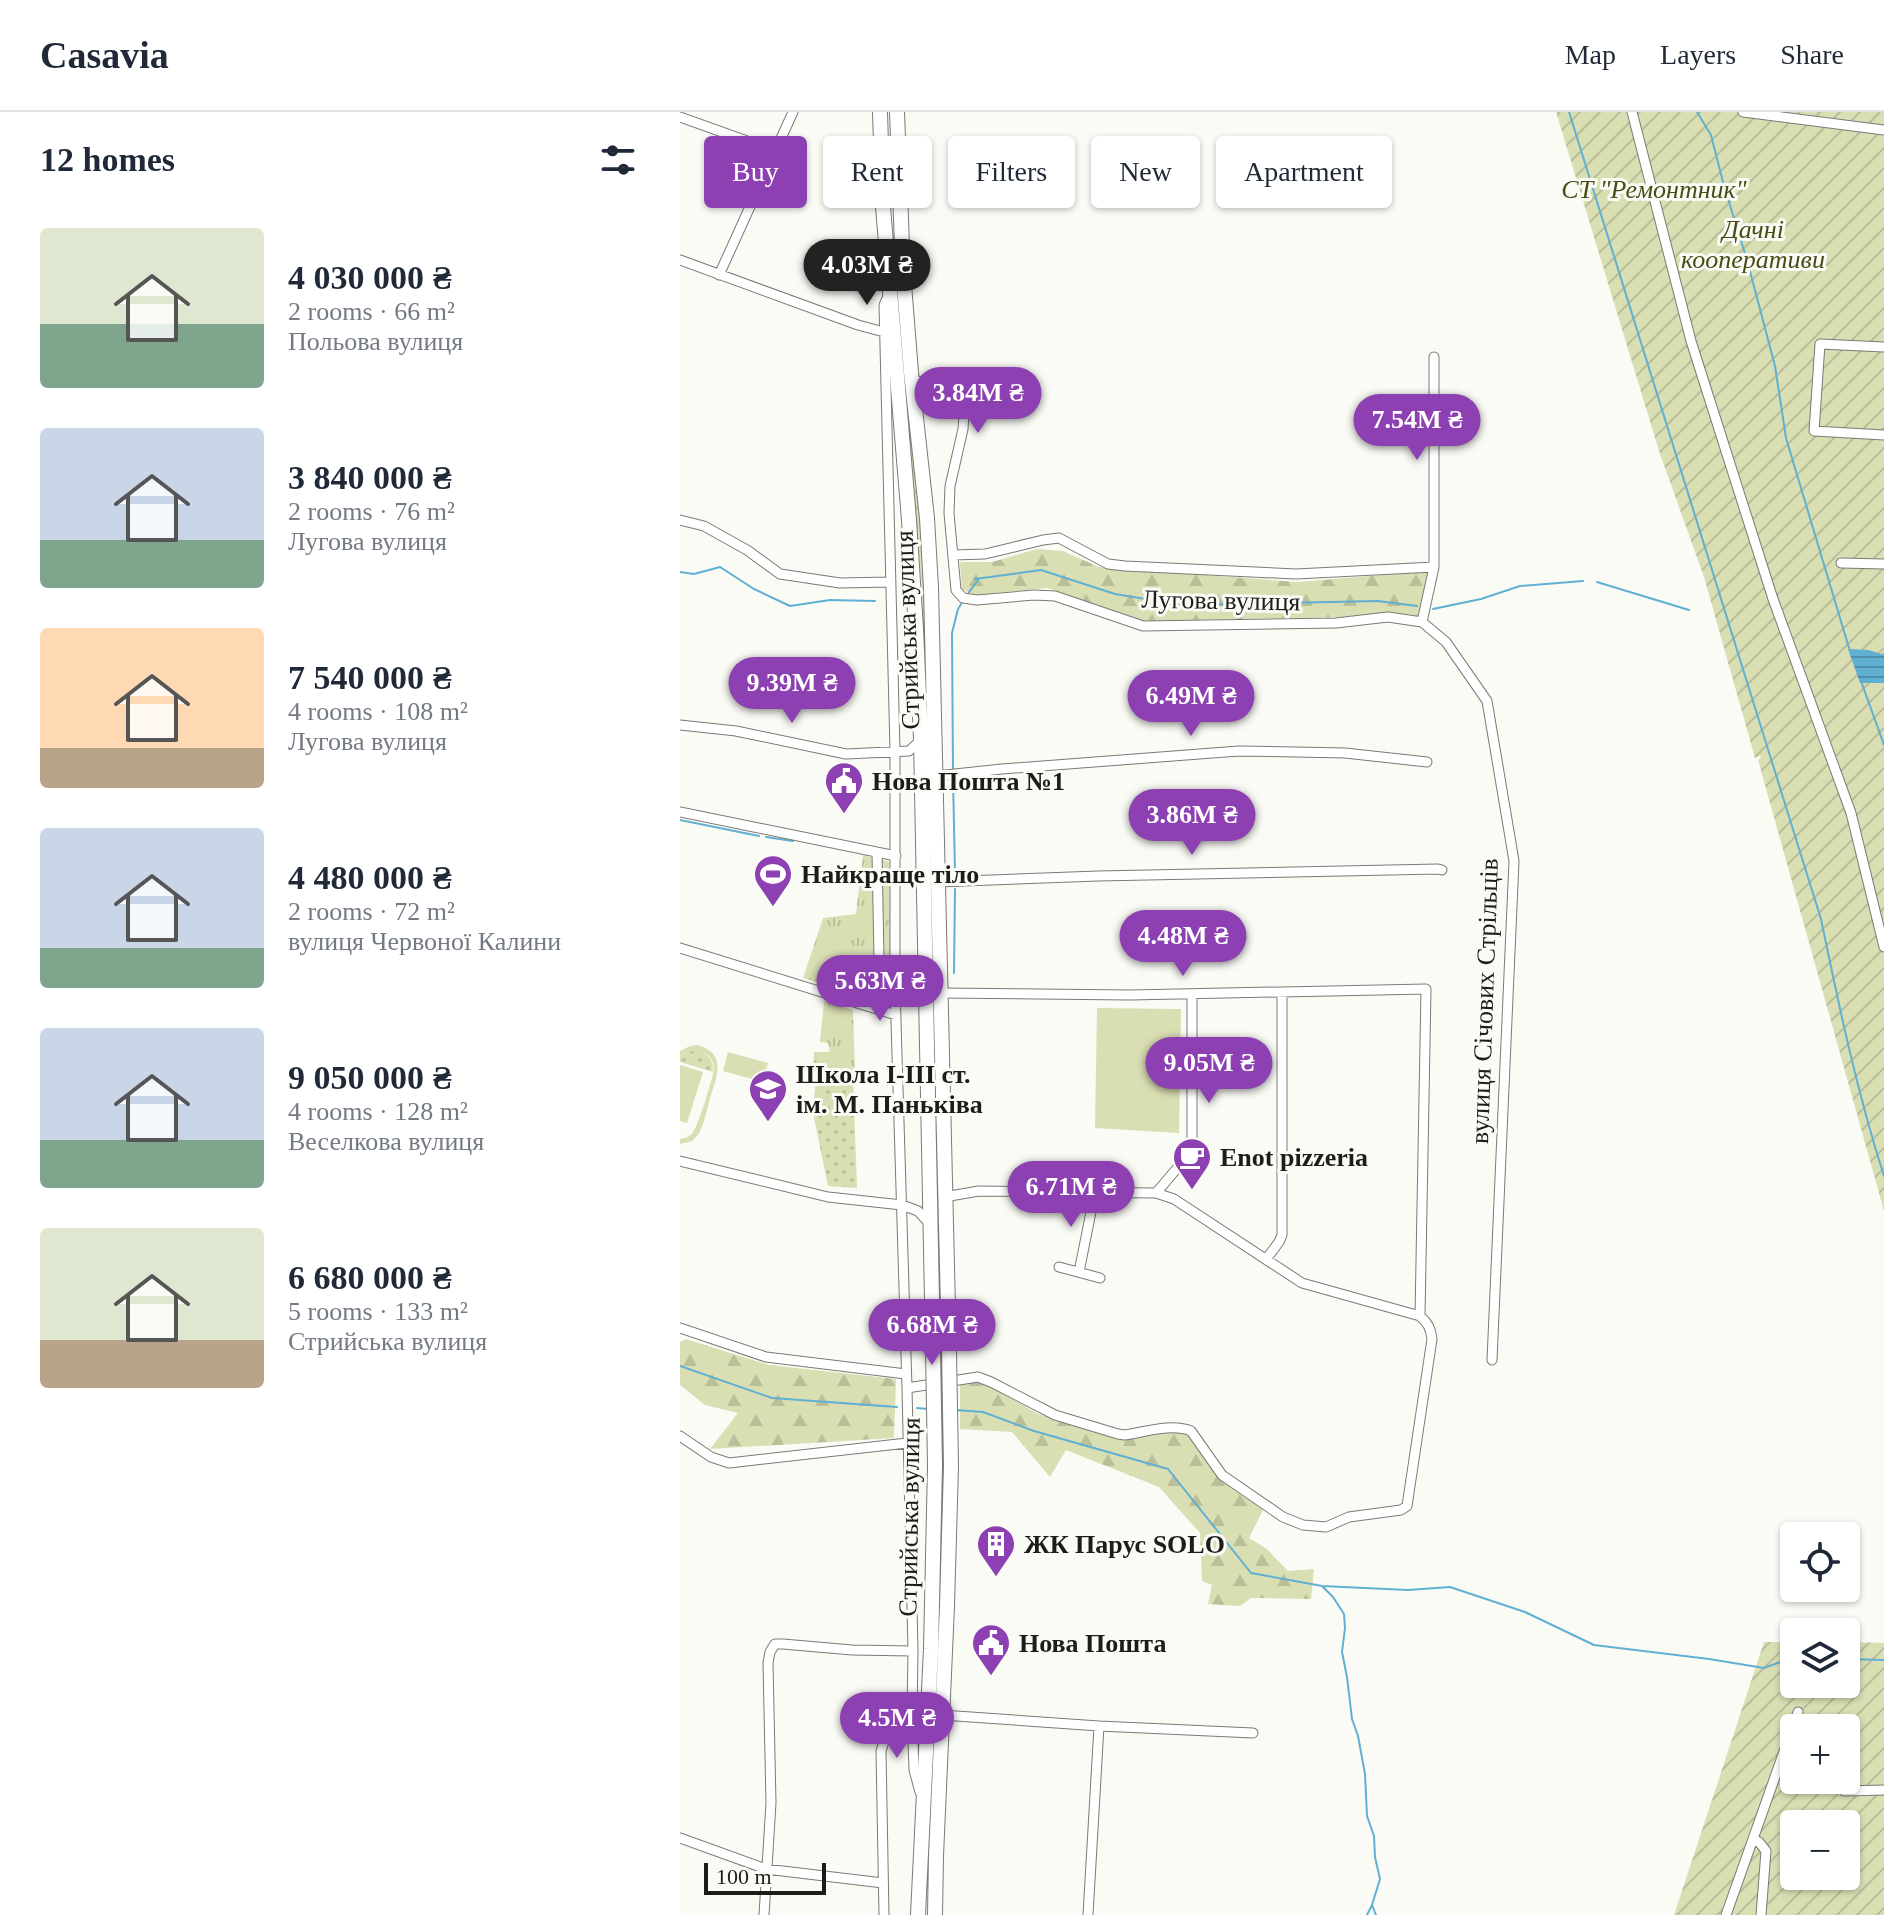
<!DOCTYPE html>
<meta charset="utf-8">
<style>
body{margin:0;font-family:"Times New Roman",serif;background:#f2f2f3;color:#1f2937;height:100vh;display:flex;flex-direction:column;font-size:30px;white-space:nowrap}
*{box-sizing:border-box;margin:0}
p{font-size:26px;color:#747a83}
.icon{flex:none;width:44px;height:44px;fill:none;stroke:currentColor;stroke-width:2;stroke-linecap:round;stroke-linejoin:round}
.map{position:relative;flex:1;overflow:hidden}
.side{display:flex;flex-direction:column;background:#fff;width:680px}
.side>*{flex:none}
.hud{position:absolute;left:24px;top:24px;width:760px;height:72px;display:flex;gap:16px}
.tools{position:absolute;left:1100px;top:1410px;display:grid;gap:16px}
.tools a{display:grid;place-items:center;width:80px;height:80px;border-radius:8px;background:#fff;box-shadow:0 2px 6px #0004;font-size:40px}
.scale{position:absolute;left:24px;bottom:20px;width:122px;box-sizing:border-box;padding-left:8px;border:4px solid #1c1c1a;border-top:0;font-size:22px;line-height:28px;white-space:nowrap;color:#1c1c1a;-webkit-text-stroke:6px #fbfbf6;paint-order:stroke}
.price{position:absolute;translate:-50% -68px;padding:0 18px;border-radius:28px;background:#8c40b2;color:#fff;font-size:26px;line-height:52px;filter:drop-shadow(0 2px 4px #0008)}
.price::after{content:'';position:absolute;left:50%;top:48px;width:24px;height:18px;margin-left:-12px;background:inherit;clip-path:polygon(0 0,100% 0,50% 100%)}
.price.on{background:#222;color:#fff}
ul{padding:0;list-style:none}
li{display:flex;align-items:center;gap:24px;height:200px;padding:0 40px}
li span{display:grid;place-items:center;flex:none;width:224px;height:160px;border-radius:8px;color:#555}
li>.icon{margin-inline-start:auto}
span .icon{width:96px;height:96px;fill:#fffc;stroke-width:1}
li b{font-size:34px}
h2{display:flex;justify-content:space-between;align-items:center;height:96px;padding:0 40px;font-size:34px}
.tag{padding:0 28px;border-radius:8px;background:#fff;box-shadow:0 2px 6px #0004;font-size:28px;line-height:72px}
.tag.on{background:#8c40b2;color:#fff}
header{display:flex;align-items:center;gap:48px;box-sizing:border-box;height:112px;padding:0 40px;background:#fff;border-bottom:2px solid #e0e1e3}
header strong{font-size:38px}
nav{display:flex;gap:44px;margin-inline-start:auto;font-size:28px}
main{display:flex;flex:1;min-height:0}
.map>svg:first-child{display:block}
</style>
<header>
<strong>Casavia</strong>
<nav><a>Map</a><a>Layers</a><a>Share</a></nav>
</header>
<main>
<section class="side">
<h2>12 homes<svg class="icon" aria-label="filters" viewBox="0 0 24 24"><path d="M4 7h16M4 17h16"/><circle cx="9" cy="7" r="2"/><circle cx="15" cy="17" r="2"/></svg></h2>
<ul>
<li><span style="background:linear-gradient(#dfe7d0 60%,#7fa58c 0)"><svg class="icon" aria-label="home" viewBox="0 0 24 24"><path d="M3 11l9-7 9 7M6 9v11h12V9"/></svg></span><div><b>4 030 000 ₴</b><p>2 rooms · 66 m²</p><p>Польова вулиця</p></div></li>
<li><span style="background:linear-gradient(#c9d6e8 70%,#7fa58c 0)"><svg class="icon" aria-label="home" viewBox="0 0 24 24"><path d="M3 11l9-7 9 7M6 9v11h12V9"/></svg></span><div><b>3 840 000 ₴</b><p>2 rooms · 76 m²</p><p>Лугова вулиця</p></div></li>
<li><span style="background:linear-gradient(#ffd9b3 75%,#b9a48a 0)"><svg class="icon" aria-label="home" viewBox="0 0 24 24"><path d="M3 11l9-7 9 7M6 9v11h12V9"/></svg></span><div><b>7 540 000 ₴</b><p>4 rooms · 108 m²</p><p>Лугова вулиця</p></div></li>
<li><span style="background:linear-gradient(#c9d6e8 75%,#7fa58c 0)"><svg class="icon" aria-label="home" viewBox="0 0 24 24"><path d="M3 11l9-7 9 7M6 9v11h12V9"/></svg></span><div><b>4 480 000 ₴</b><p>2 rooms · 72 m²</p><p>вулиця Червоної Калини</p></div></li>
<li><span style="background:linear-gradient(#c9d6e8 70%,#7fa58c 0)"><svg class="icon" aria-label="home" viewBox="0 0 24 24"><path d="M3 11l9-7 9 7M6 9v11h12V9"/></svg></span><div><b>9 050 000 ₴</b><p>4 rooms · 128 m²</p><p>Веселкова вулиця</p></div></li>
<li><span style="background:linear-gradient(#dfe7d0 70%,#b9a48a 0)"><svg class="icon" aria-label="home" viewBox="0 0 24 24"><path d="M3 11l9-7 9 7M6 9v11h12V9"/></svg></span><div><b>6 680 000 ₴</b><p>5 rooms · 133 m²</p><p>Стрийська вулиця</p></div></li>
</ul>
</section>
<div class="map">
<svg width="1204" height="1803" viewBox="0 0 1204 1803">
<defs>
<pattern id="grass-dots" width="8" height="8" patternUnits="userSpaceOnUse" patternTransform="scale(2)"><rect width="8" height="8" fill="#dadeb3"/><path d="M2 2h.1M6 6h.1" fill="none" stroke="#babe99" stroke-width="1.8" stroke-linecap="round"/></pattern>
<pattern id="forest-firs" width="22" height="20" patternUnits="userSpaceOnUse" patternTransform="scale(2)"><rect width="22" height="20" fill="#dadeb3"/><path d="M5 1l3.5 6h-7zM16 11l3.5 6h-7z" fill="#babe99"/></pattern>
<pattern id="park-tufts" width="24" height="20" patternUnits="userSpaceOnUse" patternTransform="scale(2)"><rect width="24" height="20" fill="#dadeb3"/><path d="M3 7l-1-3M5 7V3M7 7l1-3M15 17l-1-3M17 17v-4M19 17l1-3" fill="none" stroke="#babe99"/></pattern>
<pattern id="garden-furrows" width="10" height="10" patternUnits="userSpaceOnUse" patternTransform="scale(2)"><rect width="10" height="10" fill="#dadeb3"/><path d="M-1 1l2-2M0 10L10 0M9 11l2-2" fill="none" stroke="#babe99"/></pattern>
<pattern id="water-rules" width="6" height="5" patternUnits="userSpaceOnUse" patternTransform="scale(2)"><rect width="6" height="5" fill="#5fb0d2"/><path d="M0 2.5h6" fill="none" stroke="#4e8eaa"/></pattern>
</defs>
<rect width="100%" height="100%" fill="#fbfbf6"/>
<path fill="url(#grass-dots)" d="M 235,335 L 246,476 L 254,857 L 250,857 L 242,476 L 229,336 Z
M 250,862 L 253,862 L 262,1239 L 259,1239 Z
M 11,938 C 25,938 34,946 33,960 L 0,950 L 0,945 Z
M 137,959 L 173,964 L 177,1076 L 148,1074 L 134,1006 L 133,995 Z
M 261,1361 L 265,1361 L 257,1601 L 248,1764 L 244,1764 Z"/>
<path fill="url(#forest-firs)" d="M 357,437 L 383,439 L 419,455 L 617,470 L 749,459 L 738,504 L 710,500 L 661,505 L 460,509 L 367,476 L 294,483 L 282,477 L 280,450 L 312,450 Z
M 6,1227 L 89,1253 L 216,1267 L 214,1326 L 30,1337 L 58,1301 L 25,1293 L 0,1273 L 0,1230 Z
M 299,1268 L 358,1302 L 442,1327 L 492,1319 L 508,1321 L 537,1363 L 584,1396 L 569,1426 L 587,1437 L 608,1459 L 634,1457 L 631,1487 L 571,1486 L 560,1494 L 528,1492 L 532,1473 L 522,1469 L 520,1421 L 479,1375 L 386,1338 L 370,1365 L 332,1320 L 280,1317 L 280,1272 Z"/>
<path fill="url(#park-tufts)" d="M 183,743 L 209,750 L 211,875 L 208,885 L 194,888 L 123,866 L 143,806 L 176,802 Z
M 144,889 L 173,898 L 175,962 L 133,957 L 134,940 L 150,940 L 148,931 L 140,930 Z"/>
<path fill="url(#garden-furrows)" fill-rule="evenodd" d="M 876,0 L 1204,0 L 1204,1099 L 1078,648 L 1081,646 L 1080,644 L 1075,646 L 1024,465 L 979,339 Z
M 1084,1530 L 1114,1530 L 1114,1572 L 1166,1572 L 1166,1530 L 1204,1531 L 1204,1803 L 994,1803 ZM 1114,1616 L 1166,1616 L 1166,1668 L 1114,1668 ZM 1114,1712 L 1166,1712 L 1166,1764 L 1114,1764 Z"/>
<path fill="#dadeb3" d="M 417,896 L 501,897 L 499,1021 L 415,1016 Z
M 18,933 C 47,942 37,964 30,986 C 27,999 24,1012 18,1023 L 12,1029 L 0,1032 L 0,1027 C 5,1026 7,1026 12,1022 C 17,1017 34,964 34,956 C 32,937 12,935 0,945 L 0,939 L 10,934 Z
M 48,940 L 88,951 L 83,970 L 43,959 Z
M 0,953 L 23,960 L 7,1011 L 0,1009 Z"/>
<path fill="url(#water-rules)" d="M 1168,537 L 1189,538 L 1201,542 L 1204,541 L 1204,571 L 1180,571 Z"/>
<g fill="none" stroke-linecap="round" stroke-linejoin="round">
<path stroke="#5fb0d2" stroke-width="2" d="M 889,0 L 1141,807 C 1159,894 1177,980 1204,1064
M 1017,0 L 1031,23 L 1044,74 L 1067,148 L 1095,254 L 1106,326 L 1169,536
M 0,460 L 14,462 L 40,455 L 74,477 L 110,494 L 150,488 L 195,489
M 295,467 L 361,458 L 435,482 L 502,493 L 698,489 L 737,494
M 917,470 L 1009,498
M 287,483 L 298,468
M 753,497 L 801,487 L 840,474 L 903,469
M 1181,569 L 1204,633
M 273,659 L 272,521 L 278,497 L 283,489
M 273,666 L 275,761
M 0,708 L 79,724
M 86,725 L 113,729
M 274,861 L 275,777
M 0,1254 L 92,1286 L 217,1295
M 237,1296 L 248,1297
M 275,1298 L 303,1300 L 354,1319 L 488,1357 L 571,1461 L 642,1474 L 728,1478 L 770,1475 L 845,1500 L 914,1533 L 1029,1547 L 1084,1556 L 1114,1545
M 642,1474 L 653,1485 L 664,1502 L 665,1516 L 662,1540 L 667,1565 L 672,1607 L 678,1624 L 685,1662 L 687,1704 L 694,1724 L 695,1745 L 700,1767 L 692,1793 L 696,1803
M 1166,1547 L 1204,1548
M 687,1803 L 692,1793"/>
<defs>
<path id="minor" d="M 952,0 L 1011,229 L 1093,487 L 1171,701 L 1204,835
M 1063,0 L 1204,18
M 0,5 L 95,39
M 0,148 L 178,213 L 204,220
M 39,163 L 113,0
M 209,182 L 204,193 L 215,639 L 215,876 L 227,1276 L 233,1539 L 232,1602 L 234,1658 L 240,1680
M 1204,235 L 1140,232 L 1134,319 L 1204,323
M 232,270 C 250,268 260,269 275,277 L 284,302 L 283,317 L 270,374 L 269,401 L 276,478 L 283,486 L 297,488 L 354,483 L 375,484 L 463,514 L 656,511 L 708,505 L 742,510
M 0,408 L 24,414 L 67,438 L 100,462 L 160,471 L 210,470
M 273,443 L 305,442 L 363,428 L 379,426 L 428,452 L 445,454 L 616,462 L 754,455 L 742,510
M 1161,451 L 1204,452
M 754,455 L 754,245
M 742,510 L 766,530 L 807,589 L 834,749 L 812,1248
M 0,613 L 56,619 L 166,642 L 229,639 L 241,628
M 256,664 L 322,657 L 559,639 L 665,641 L 747,650
M 0,700 L 216,744
M 197,741 L 200,899
M 258,770 L 418,764 L 758,757 L 762,758
M 0,836 L 216,903
M 260,881 L 450,883 L 746,877 L 740,1204
M 0,1049 L 148,1085 L 222,1093 L 238,1099 L 249,1111
M 476,1081 L 505,1047 L 512,1028 L 512,882
M 587,1146 L 599,1130 L 602,1123 L 602,880
M 379,1155 L 420,1166
M 399,1160 L 415,1080
M 0,1216 L 86,1245 L 226,1262
M 227,1276 L 298,1265 L 311,1270 L 375,1303 L 438,1322 L 445,1323 C 465,1320 492,1311 511,1319 L 542,1363 L 603,1405 L 623,1413 L 646,1415 L 669,1405 L 721,1398 L 727,1394 L 752,1227 C 751,1217 748,1211 740,1204 L 622,1171 L 494,1087 L 476,1081 L 299,1079 L 264,1085
M 0,1324 L 31,1345 L 49,1351 L 227,1331
M 262,1603 L 419,1614 L 573,1621
M 1164,1679 L 1204,1678
M 0,1726 L 86,1757 L 203,1771
M 1073,1727 L 1079,1730 L 1086,1739 L 1081,1803
M 84,1803 L 91,1691 L 88,1551 L 90,1540 L 95,1532 L 103,1532 L 172,1538 L 233,1539
M 204,1803 L 201,1639 L 206,1623 L 219,1604 L 232,1602
M 408,1803 L 419,1614
M 1046,1803 L 1118,1600"/>
<path id="highway" d="M 200,0 L 203,95 L 229,408 L 236,517 L 241,628 L 253,1239
M 217,0 L 223,160 L 231,260 L 247,406 L 251,476 L 269,1239
M 238,1803 L 251,1537 L 255,1354
M 255,1803 L 256,1744 L 267,1494 L 271,1354"/>
</defs>
<use href="#minor" stroke="#7b7a76" stroke-width="11"/>
<use href="#highway" stroke="#7b7a76" stroke-width="16"/>
<use href="#minor" stroke="#fff" stroke-width="9"/>
<use href="#highway" stroke="#fff" stroke-width="14"/>
<defs>
<path id="highway-bridge" d="M 253,1239 L 255,1354
M 269,1239 L 271,1354"/>
</defs>
<use href="#highway-bridge" stroke="#7b7a76" stroke-width="16" stroke-linecap="butt"/>
<use href="#highway-bridge" stroke="#fff" stroke-width="14"/>
</g>
<defs>
<symbol id="civic-pin" viewBox="-11 -11 22 30"><path d="M0 17L-7.5 6A9.5 9.5 0 1 1 7.5 6Z" fill="#8c40b2" stroke="#fbfbf6"/><path d="M-.6-6.5H3V-4.5H.6V-3L4-1V1h2V6H-6V1h2V-1L-.6-3ZM-1.2 2.5V6h2.4V2.5Z" fill="#fff"/></symbol>
<symbol id="stadium-pin" viewBox="-11 -11 22 30"><path d="M0 17L-7.5 6A9.5 9.5 0 1 1 7.5 6Z" fill="#8c40b2" stroke="#fbfbf6"/><path d="M0-5a6.5 5 0 1 0 0 10a6.5 5 0 1 0 0-10ZM-3.5-1.8h7v3.6h-7Z" fill="#fff"/></symbol>
<symbol id="school-pin" viewBox="-11 -11 22 30"><path d="M0 17L-7.5 6A9.5 9.5 0 1 1 7.5 6Z" fill="#8c40b2" stroke="#fbfbf6"/><path d="M0-5L7-2L0 1L-7-2ZM-4 1L0 2.5L4 1V4Q0 6-4 4Z" fill="#fff"/></symbol>
<symbol id="cafe-pin" viewBox="-11 -11 22 30"><path d="M0 17L-7.5 6A9.5 9.5 0 1 1 7.5 6Z" fill="#8c40b2" stroke="#fbfbf6"/><path d="M-5.5-4.5H6V0H3Q3 3.5 0 3.5H-2.5Q-5.5 3.5-5.5 0ZM3-3.2v2h1.7v-2ZM-6 4.5H4V6H-6Z" fill="#fff"/></symbol>
<symbol id="building-pin" viewBox="-11 -11 22 30"><path d="M0 17L-7.5 6A9.5 9.5 0 1 1 7.5 6Z" fill="#8c40b2" stroke="#fbfbf6"/><path d="M-4-6H4V6H1V3H-1V6H-4ZM-2.5-4.3h1.7v1.8h-1.7ZM.8-4.3h1.7v1.8H.8ZM-2.5-1h1.7V.8h-1.7ZM.8-1h1.7V.8H.8Z" fill="#fff"/></symbol>
</defs>
<g fill-rule="evenodd">
<use href="#civic-pin" x="142" y="647" width="44" height="60"/>
<use href="#stadium-pin" x="71" y="740" width="44" height="60"/>
<use href="#school-pin" x="66" y="955" width="44" height="60"/>
<use href="#cafe-pin" x="490" y="1023" width="44" height="60"/>
<use href="#building-pin" x="294" y="1410" width="44" height="60"/>
<use href="#civic-pin" x="289" y="1509" width="44" height="60"/>
</g>
<g text-anchor="middle" stroke-width="6" stroke-linejoin="round" paint-order="stroke">
<g font-size="26" font-style="italic" fill="#494c17" stroke="#fbfbf6">
<text x="974" y="86">СТ "Ремонтник"</text>
<text x="1073" y="126">Дачні<tspan x="1073" dy="30">кооперативи</tspan></text>
</g>
<g font-size="26" fill="#1c1c1a" stroke="#fbfbf6">
<text transform="translate(541 488) rotate(1)" y="9">Лугова вулиця</text>
<text transform="translate(227 518) rotate(-92)" y="9">Стрийська вулиця</text>
<text transform="translate(804 889) rotate(-88)" y="9">вулиця Січових Стрільців</text>
<text transform="translate(229 1405) rotate(-89)" y="9">Стрийська вулиця</text>
</g>
<g font-size="26" font-weight="bold" fill="#1c1c1a" stroke="#fbfbf6" text-anchor="start">
<text x="192" y="678">Нова Пошта №1</text>
<text x="121" y="771">Найкраще тіло</text>
<text x="116" y="971">Школа І-ІІІ ст.<tspan x="116" dy="30">ім. М. Паньківа</tspan></text>
<text x="540" y="1054">Enot pizzeria</text>
<text x="344" y="1441">ЖК Парус SOLO</text>
<text x="339" y="1540">Нова Пошта</text>
</g>
</g>
</svg>
<div class="tools">
<a><svg class="icon" aria-label="locate" viewBox="0 0 24 24"><circle cx="12" cy="12" r="6"/><path d="M12 2v4M12 18v4M2 12h4M18 12h4"/></svg></a>
<a><svg class="icon" aria-label="layers" viewBox="0 0 24 24"><path d="M12 4l9 5-9 5-9-5zM3 14l9 5 9-5"/></svg></a>
<a>+</a>
<a>−</a>
</div>
<div class="scale">100 m</div>
<b class="price on" style="left:187px;top:195px">4.03M ₴</b>
<b class="price" style="left:298px;top:323px">3.84M ₴</b>
<b class="price" style="left:737px;top:350px">7.54M ₴</b>
<b class="price" style="left:112px;top:613px">9.39M ₴</b>
<b class="price" style="left:511px;top:626px">6.49M ₴</b>
<b class="price" style="left:512px;top:745px">3.86M ₴</b>
<b class="price" style="left:503px;top:866px">4.48M ₴</b>
<b class="price" style="left:200px;top:911px">5.63M ₴</b>
<b class="price" style="left:529px;top:993px">9.05M ₴</b>
<b class="price" style="left:391px;top:1117px">6.71M ₴</b>
<b class="price" style="left:252px;top:1255px">6.68M ₴</b>
<b class="price" style="left:217px;top:1648px">4.5M ₴</b>
<div class="hud">
<a class="tag on">Buy</a>
<a class="tag">Rent</a>
<a class="tag">Filters</a>
<a class="tag">New</a>
<a class="tag">Apartment</a>
</div>
</div>
</main>
